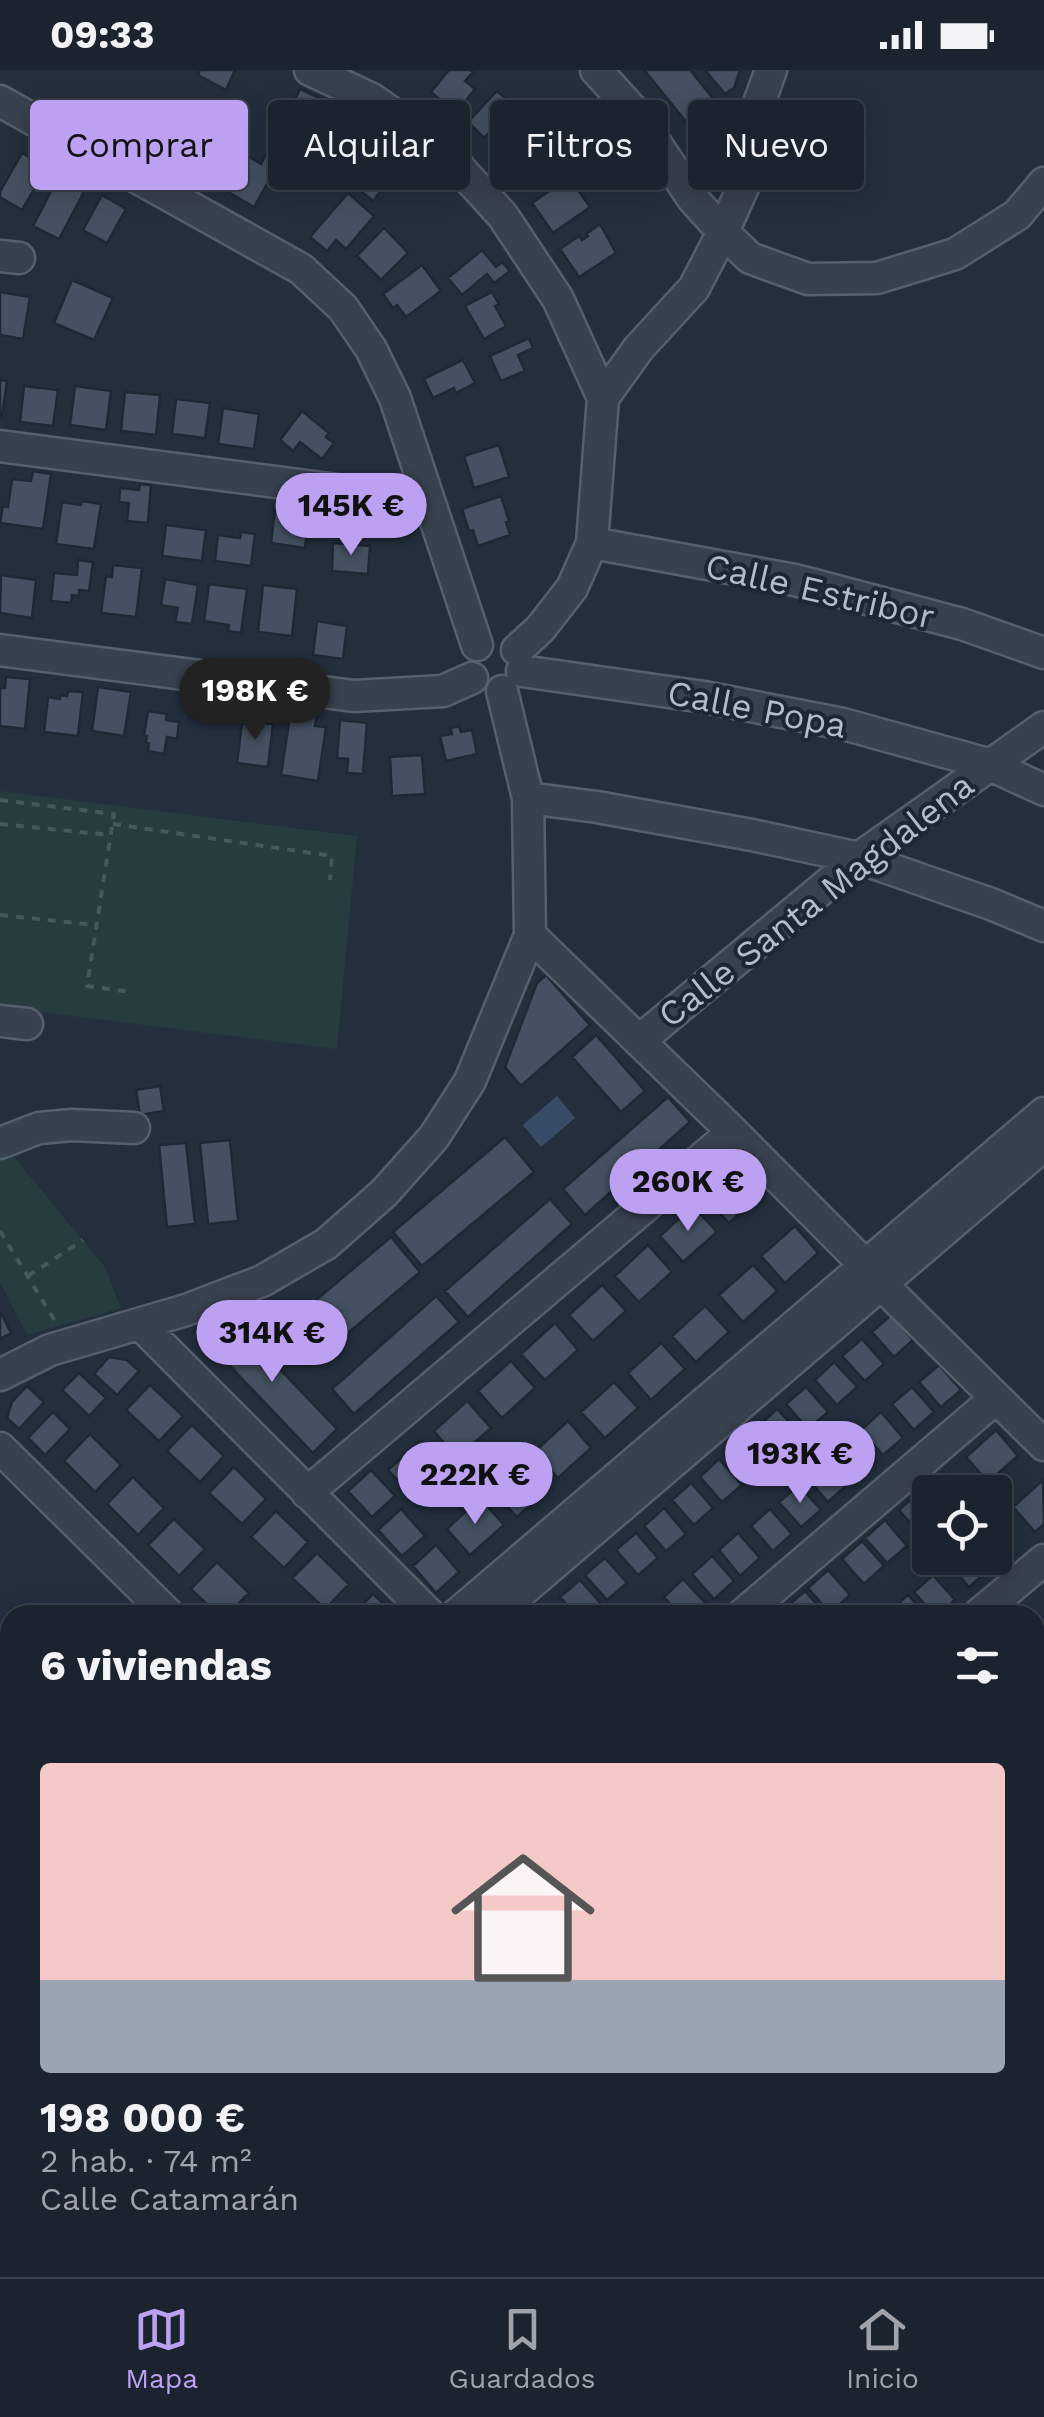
<!DOCTYPE html>
<html lang="es">
<meta charset="utf-8">
<style>
body{margin:0;font-family:"Work Sans",sans-serif;background:#242b36;color:#f1f3f6;height:100vh;display:flex;flex-direction:column;font-size:38px;white-space:nowrap}
*{box-sizing:border-box;margin:0}
p{font-size:32px;color:#a0a4aa}
.icon{flex:none;width:55px;height:55px;fill:none;stroke:currentColor;stroke-width:2;stroke-linecap:round;stroke-linejoin:round}
.map{position:relative;flex:1;overflow:hidden}
.side{position:absolute;left:0px;top:1535px;width:1045px;height:672px;display:flex;flex-direction:column;background:#1b232e;border-radius:30px 30px 0 0;box-shadow:0 5px 25px #0003,0 0 0 2px #39404a}
.side>*{flex:none}
.hud{position:absolute;left:30px;top:30px;width:985px;height:90px;display:flex;gap:20px}
.fabs{position:absolute;left:912px;top:1405px;display:grid;gap:20px}
.fabs a{display:grid;place-items:center;width:100px;height:100px;border-radius:10px;background:#1b232e;box-shadow:0 5px 25px #0003,0 0 0 2px #39404a;font-size:50px}
.price{position:absolute;translate:-50% -85px;padding:0 22px;border-radius:35px;background:#bca0f2;color:#111;font-size:32px;line-height:65px;filter:drop-shadow(0 2px 5px #0008)}
.price::after{content:'';position:absolute;left:50%;top:60px;width:30px;height:22px;margin-left:-15px;background:inherit;clip-path:polygon(0 0,100% 0,50% 100%)}
.price.active{background:#222;color:#fff}
ul{padding:0;list-style:none}
li{display:grid;align-content:center;gap:20px;height:530px;padding:0 40px}
li span{display:grid;place-items:center;height:310px;border-radius:10px;color:#555}
li>.icon{margin-inline-start:auto}
span .icon{width:180px;height:180px;fill:#fffc;stroke-width:1}
li b{font-size:42px}
h2{display:flex;justify-content:space-between;align-items:center;height:120px;padding:0 40px;font-size:42px}
.tag{padding:0 35px;border-radius:10px;background:#1b232e;box-shadow:0 5px 25px #0003,0 0 0 2px #39404a;font-size:35px;line-height:90px}
.tag.active{background:#bca0f2;color:#111}
.status{display:flex;justify-content:space-between;align-items:center;height:70px;padding:0 50px;background:#1b232e;direction:ltr}
.status svg{height:28px;fill:currentColor}
.menu{display:flex;justify-content:space-around;align-items:center;height:140px;border-top:2px solid #39404a;background:#1b232e;font-size:28px;color:#a0a4aa}
.menu a{display:grid;justify-items:center;gap:5px}
.menu .active{color:#bca0f2}
.map>svg:first-child{display:block}
</style>
<div class="status"><b>09:33</b><svg viewBox="0 0 49 12"><path d="M0 12V9h3v3zM5 12V6h3v6zM10 12V3h3v9zM15 12V0h3v12zM26 1h20v11H26zM47 4h2v5h-2z"/></svg></div>
<div class="map">
<svg width="1044" height="2207" viewBox="0 0 1044 2207">
<rect width="100%" height="100%" fill="#242f3e"/>
<path fill="#263c3f" d="M 0,721 L 357,766 L 337,979 L 0,937 Z
M 9,1081 L 105,1197 L 121,1238 L 27,1265 L 0,1212 L 0,1082 Z"/>
<path fill="#394c67" d="M 557,1026 L 575,1048 L 541,1077 L 523,1055 Z"/>
<path fill="#455162" stroke="#1f2835" stroke-width="2.5" d="M 200,0 L 235,0 L 226,20 L 198,5 Z
M 449,0 L 470,0 L 473,2 L 465,11 L 475,19 L 456,43 L 431,22 Z
M 644,0 L 690,0 L 728,47 L 700,69 Z
M 705,0 L 740,0 L 734,18 L 725,24 Z
M 300,19 L 324,30 L 310,59 L 286,48 Z
M 497,21 L 516,38 L 510,44 L 517,52 L 502,67 L 493,59 L 484,68 L 468,52 Z
M 159,30 L 184,43 L 167,78 L 142,65 Z
M 345,40 L 360,48 L 356,55 L 367,61 L 345,100 L 319,85 Z
M 209,53 L 233,66 L 211,107 L 190,96 L 195,85 L 187,80 L 200,56 L 206,59 Z
M 535,68 L 539,73 L 544,69 L 561,88 L 537,108 L 527,95 L 523,99 L 510,82 L 519,75 L 522,79 Z
M 380,70 L 405,90 L 373,131 L 348,111 Z
M 22,83 L 47,97 L 22,140 L 0,127 L 0,122 Z
M 246,85 L 261,94 L 266,85 L 279,93 L 254,137 L 225,120 Z
M 59,106 L 85,120 L 59,169 L 33,156 Z
M 569,107 L 590,137 L 553,163 L 532,133 Z
M 348,123 L 374,146 L 346,179 L 336,170 L 327,181 L 310,167 Z
M 102,125 L 126,139 L 107,173 L 83,160 Z
M 600,154 L 616,183 L 579,207 L 560,179 L 579,166 L 582,170 L 588,166 L 586,164 Z
M 384,158 L 408,183 L 381,210 L 357,186 Z
M 482,180 L 496,197 L 502,192 L 510,201 L 494,213 L 487,204 L 462,225 L 448,208 Z
M 422,195 L 441,221 L 406,247 L 397,235 L 393,238 L 383,224 Z
M 72,210 L 113,228 L 94,270 L 54,253 Z
M 0,222 L 30,227 L 23,269 L 0,265 Z
M 492,222 L 499,234 L 495,236 L 506,256 L 484,269 L 465,236 Z
M 529,268 L 533,278 L 518,285 L 525,301 L 501,311 L 490,286 Z
M 463,290 L 475,313 L 456,323 L 454,318 L 433,328 L 424,309 Z
M 0,310 L 7,311 L 2,346 L 0,346 Z
M 24,316 L 58,320 L 53,356 L 20,352 Z
M 75,316 L 111,321 L 106,360 L 70,355 Z
M 125,322 L 160,325 L 156,365 L 121,361 Z
M 176,329 L 210,333 L 205,368 L 172,364 Z
M 223,338 L 259,344 L 254,379 L 218,374 Z
M 302,341 L 329,363 L 326,367 L 334,373 L 322,389 L 300,372 L 293,381 L 280,370 Z
M 499,375 L 509,407 L 474,418 L 464,386 Z
M 33,401 L 51,404 L 43,459 L 0,453 L 3,436 L 8,437 L 12,409 L 31,411 Z
M 140,414 L 151,415 L 148,453 L 127,451 L 129,433 L 119,432 L 120,418 L 139,420 Z
M 501,426 L 509,451 L 506,452 L 510,465 L 478,476 L 473,460 L 469,461 L 462,439 Z
M 82,431 L 101,434 L 94,479 L 56,474 L 62,432 L 81,435 Z
M 275,440 L 309,444 L 305,478 L 271,473 Z
M 166,455 L 206,460 L 202,491 L 162,486 Z
M 241,462 L 255,464 L 251,496 L 215,491 L 218,465 L 240,468 Z
M 333,473 L 370,476 L 368,504 L 332,501 Z
M 78,490 L 93,492 L 89,521 L 79,520 L 79,526 L 72,525 L 71,533 L 51,531 L 54,503 L 77,505 Z
M 113,495 L 142,498 L 136,547 L 101,543 L 106,506 L 112,507 Z
M 1,505 L 36,510 L 32,548 L 0,543 Z
M 165,509 L 198,515 L 192,554 L 175,552 L 178,538 L 161,535 Z
M 209,514 L 247,519 L 241,563 L 228,561 L 229,555 L 204,551 Z
M 263,515 L 297,519 L 292,566 L 258,562 Z
M 317,551 L 347,556 L 343,589 L 313,585 Z
M 6,607 L 30,609 L 25,659 L 0,656 L 0,618 L 5,618 Z
M 98,617 L 131,622 L 124,666 L 92,661 Z
M 68,621 L 83,622 L 78,666 L 44,662 L 48,627 L 60,629 L 60,625 L 67,626 Z
M 291,640 L 317,644 L 315,656 L 326,657 L 318,711 L 281,705 Z
M 148,641 L 167,644 L 166,650 L 179,652 L 177,669 L 167,667 L 164,684 L 148,681 L 149,673 L 146,672 L 147,666 L 144,666 Z
M 251,647 L 264,649 L 263,653 L 273,654 L 268,697 L 237,693 L 242,653 L 251,655 Z
M 340,650 L 367,653 L 363,704 L 347,703 L 348,689 L 337,688 Z
M 459,656 L 461,662 L 472,660 L 477,684 L 446,691 L 440,666 L 452,664 L 450,658 Z
M 422,685 L 425,724 L 392,726 L 390,687 Z
M 546,905 L 590,955 L 521,1016 L 505,997 L 537,913 Z
M 596,965 L 645,1021 L 621,1042 L 572,987 Z
M 160,1016 L 164,1041 L 140,1045 L 136,1020 Z
M 668,1027 L 690,1052 L 585,1145 L 563,1119 Z
M 505,1067 L 534,1102 L 422,1196 L 393,1162 Z
M 230,1070 L 238,1151 L 208,1154 L 200,1073 Z
M 186,1073 L 195,1154 L 167,1157 L 159,1075 Z
M 739,1097 L 762,1123 L 729,1153 L 705,1127 Z
M 550,1129 L 572,1154 L 468,1247 L 445,1221 Z
M 693,1136 L 717,1162 L 683,1192 L 660,1166 Z
M 795,1156 L 818,1183 L 785,1213 L 761,1186 Z
M 391,1167 L 420,1202 L 309,1296 L 279,1261 Z
M 648,1175 L 672,1202 L 639,1232 L 615,1206 Z
M 753,1195 L 777,1221 L 743,1252 L 719,1225 Z
M 602,1215 L 626,1241 L 593,1271 L 569,1245 Z
M 436,1226 L 459,1252 L 354,1344 L 332,1319 Z
M 705,1236 L 729,1262 L 696,1292 L 672,1266 Z
M 0,1241 L 11,1263 L 0,1269 Z
M 891,1245 L 913,1270 L 894,1287 L 872,1262 Z
M 230,1247 L 337,1359 L 313,1383 L 206,1271 Z
M 555,1253 L 578,1280 L 545,1310 L 521,1284 Z
M 862,1269 L 884,1294 L 865,1311 L 842,1286 Z
M 661,1273 L 685,1299 L 651,1330 L 628,1303 Z
M 109,1287 L 127,1290 L 139,1301 L 117,1325 L 94,1304 Z
M 511,1291 L 535,1318 L 502,1348 L 478,1321 Z
M 834,1292 L 857,1317 L 837,1335 L 815,1310 Z
M 939,1295 L 961,1320 L 941,1337 L 919,1312 Z
M 79,1303 L 106,1328 L 89,1346 L 62,1320 Z
M 614,1312 L 638,1338 L 605,1368 L 581,1342 Z
M 150,1315 L 183,1346 L 159,1371 L 126,1340 Z
M 27,1316 L 44,1332 L 19,1359 L 7,1348 L 12,1332 Z
M 806,1317 L 828,1342 L 808,1359 L 786,1334 Z
M 912,1317 L 934,1342 L 914,1360 L 892,1334 Z
M 467,1331 L 491,1358 L 457,1388 L 434,1361 Z
M 777,1339 L 800,1364 L 780,1382 L 758,1357 Z
M 53,1342 L 70,1359 L 45,1385 L 28,1368 Z
M 881,1342 L 903,1368 L 883,1385 L 861,1360 Z
M 568,1351 L 591,1378 L 558,1408 L 534,1382 Z
M 192,1355 L 224,1386 L 200,1412 L 167,1381 Z
M 996,1360 L 1018,1386 L 988,1412 L 966,1387 Z
M 90,1364 L 121,1395 L 95,1422 L 64,1391 Z
M 748,1365 L 770,1390 L 751,1407 L 729,1382 Z
M 854,1365 L 876,1391 L 856,1408 L 834,1383 Z
M 421,1370 L 445,1396 L 412,1426 L 388,1400 Z
M 719,1389 L 742,1415 L 722,1432 L 700,1407 Z
M 825,1390 L 847,1415 L 828,1432 L 806,1407 Z
M 526,1391 L 550,1417 L 517,1447 L 493,1421 Z
M 234,1397 L 266,1429 L 242,1454 L 209,1423 Z
M 371,1400 L 395,1426 L 372,1447 L 348,1421 Z
M 943,1401 L 962,1422 L 930,1422 L 930,1426 L 923,1418 Z
M 133,1407 L 164,1438 L 138,1465 L 107,1434 Z
M 1043,1410 L 1044,1454 L 1035,1462 L 1013,1437 Z
M 691,1413 L 713,1438 L 694,1455 L 672,1430 Z
M 799,1415 L 821,1440 L 801,1457 L 779,1432 Z
M 919,1422 L 930,1435 L 930,1457 L 921,1465 L 899,1440 Z
M 480,1428 L 504,1455 L 470,1485 L 447,1459 Z
M 664,1438 L 686,1464 L 666,1481 L 644,1456 Z
M 401,1439 L 425,1466 L 402,1486 L 378,1460 Z
M 770,1439 L 792,1464 L 773,1481 L 751,1456 Z
M 276,1441 L 308,1472 L 284,1498 L 251,1467 Z
M 174,1449 L 205,1479 L 179,1506 L 148,1475 Z
M 885,1450 L 907,1476 L 887,1493 L 865,1468 Z
M 995,1459 L 1012,1478 L 992,1496 L 985,1488 L 995,1488 Z
M 636,1463 L 658,1488 L 638,1505 L 616,1480 Z
M 738,1463 L 760,1488 L 740,1506 L 719,1480 Z
M 862,1471 L 884,1496 L 864,1514 L 842,1489 Z
M 436,1475 L 459,1502 L 436,1523 L 413,1496 Z
M 317,1483 L 349,1514 L 325,1539 L 292,1508 Z
M 712,1486 L 734,1511 L 714,1529 L 692,1504 Z
M 605,1488 L 627,1513 L 607,1530 L 585,1505 Z
M 952,1488 L 978,1488 L 989,1500 L 969,1517 L 947,1492 Z
M 217,1492 L 249,1523 L 227,1545 L 218,1545 L 191,1519 Z
M 828,1500 L 850,1525 L 830,1543 L 808,1518 Z
M 933,1505 L 955,1530 L 938,1545 L 934,1545 L 914,1522 Z
M 683,1509 L 706,1534 L 694,1545 L 680,1545 L 664,1527 Z
M 580,1510 L 602,1535 L 590,1545 L 576,1545 L 560,1527 Z
M 805,1521 L 826,1545 L 792,1545 L 785,1538 Z
M 373,1524 L 396,1545 L 362,1545 L 357,1541 Z
M 908,1525 L 926,1545 L 891,1545 L 888,1542 Z"/>
<g fill="none" stroke-linecap="round" stroke-linejoin="round">
<defs>
<path id="minor" d="M 310,0 L 372,29 L 441,78 L 503,146 L 558,229 L 603,328
M 596,0 L 636,44 L 693,129 L 723,162 L 750,188 L 808,209 L 877,208 L 955,184 L 1017,145 L 1044,113
M 0,31 L 301,199 L 343,238 L 371,279 L 395,328 L 477,575
M 0,186 L 19,188
M 0,376 L 429,432
M 592,473 L 795,510 L 962,554 L 1044,583
M 0,580 L 354,626 L 443,621 L 472,608
M 517,580 L 540,559 L 572,518 L 592,473 L 603,328 L 638,279 L 694,218 L 723,162 L 744,115 L 755,44 L 771,0
M 522,601 L 704,627 L 843,654 L 988,694 L 1044,720
M 528,728 L 597,737 L 752,765 L 859,788 L 991,834 L 1044,856
M 530,865 L 733,1062 L 866,1196
M 0,951 L 27,954
M 639,971 L 859,788 L 1044,657
M 0,1073 L 39,1058 L 72,1055 L 134,1058
M 880,1213 L 1044,1375
M 140,1254 L 430,1545
M 0,1305 L 50,1280 L 186,1240 L 262,1211 L 326,1174 L 384,1123 L 434,1067 L 470,1011 L 530,865 L 528,728 L 502,621
M 0,1378 L 169,1545
M 307,1423 L 733,1062
M 456,1545 L 1044,1043
M 494,1545 L 1044,1075
M 742,1545 L 996,1328
M 978,1545 L 1044,1490
M 0,1636 L 10,1646
M 0,1899 L 10,1909
M 0,1965 L 10,1957"/>
<path id="highway" d="M 1035,1823 L 1044,1815
M 1035,1905 L 1044,1897
M 681,2207 L 688,2198
M 759,2207 L 767,2198"/>
</defs>
<use href="#minor" stroke="#565f6c" stroke-width="35"/>
<use href="#highway" stroke="#434c59" stroke-width="48"/>
<path stroke="#44595c" stroke-width="4" stroke-dasharray="8 8" stroke-linecap="butt" d="M 0,730 L 114,744 L 87,916 L 131,922
M 0,754 L 110,765
M 113,754 L 332,786 L 330,810
M 0,845 L 95,855
M 0,1161 L 55,1251
M 28,1206 L 83,1170
M 1035,2048 L 1044,2040
M 584,2207 L 592,2198
M 860,2207 L 868,2198"/>
<use href="#minor" stroke="#38414e" stroke-width="30"/>
<use href="#highway" stroke="#746855" stroke-width="42"/>
</g>
<g text-anchor="middle" stroke-width="8" stroke-linejoin="round" paint-order="stroke">
<g font-size="35" fill="#b4bcc9" stroke="#1d2633">
<text transform="translate(820 521) rotate(13)" y="12">Calle Estribor</text>
<text transform="translate(757 639) rotate(11)" y="12">Calle Popa</text>
<text transform="translate(816 830) rotate(-38)" y="12">Calle Santa Magdalena</text>
</g>
</g>
</svg>
<div class="fabs">
<a><svg class="icon" aria-label="locate" viewBox="0 0 24 24"><circle cx="12" cy="12" r="6"/><path d="M12 2v4M12 18v4M2 12h4M18 12h4"/></svg></a>
</div>
<b class="price" style="left:351px;top:488px">145K €</b>
<b class="price active" style="left:255px;top:673px">198K €</b>
<b class="price" style="left:688px;top:1164px">260K €</b>
<b class="price" style="left:272px;top:1315px">314K €</b>
<b class="price" style="left:800px;top:1436px">193K €</b>
<b class="price" style="left:475px;top:1457px">222K €</b>
<div class="hud">
<a class="tag active">Comprar</a>
<a class="tag">Alquilar</a>
<a class="tag">Filtros</a>
<a class="tag">Nuevo</a>
</div>
<section class="side">
<h2>6 viviendas<svg class="icon" aria-label="filters" viewBox="0 0 24 24"><path d="M4 7h16M4 17h16"/><circle cx="9" cy="7" r="2"/><circle cx="15" cy="17" r="2"/></svg></h2>
<ul>
<li><span style="background:linear-gradient(#f6c9c9 70%,#9aa5b1 0)"><svg class="icon" aria-label="home" viewBox="0 0 24 24"><path d="M3 11l9-7 9 7M6 9v11h12V9"/></svg></span><div><b>198 000 €</b><p>2 hab. · 74 m²</p><p>Calle Catamarán</p></div></li>
</ul>
</section>
</div>
<nav class="menu">
<a class="active"><svg class="icon" aria-label="map" viewBox="0 0 24 24"><path d="M3 6l6-2 6 2 6-2v14l-6 2-6-2-6 2zM9 4v14M15 6v14"/></svg>Mapa</a>
<a><svg class="icon" aria-label="saved" viewBox="0 0 24 24"><path d="M7 4h10v16l-5-4-5 4z"/></svg>Guardados</a>
<a><svg class="icon" aria-label="home" viewBox="0 0 24 24"><path d="M3 11l9-7 9 7M6 9v11h12V9"/></svg>Inicio</a>
</nav>
